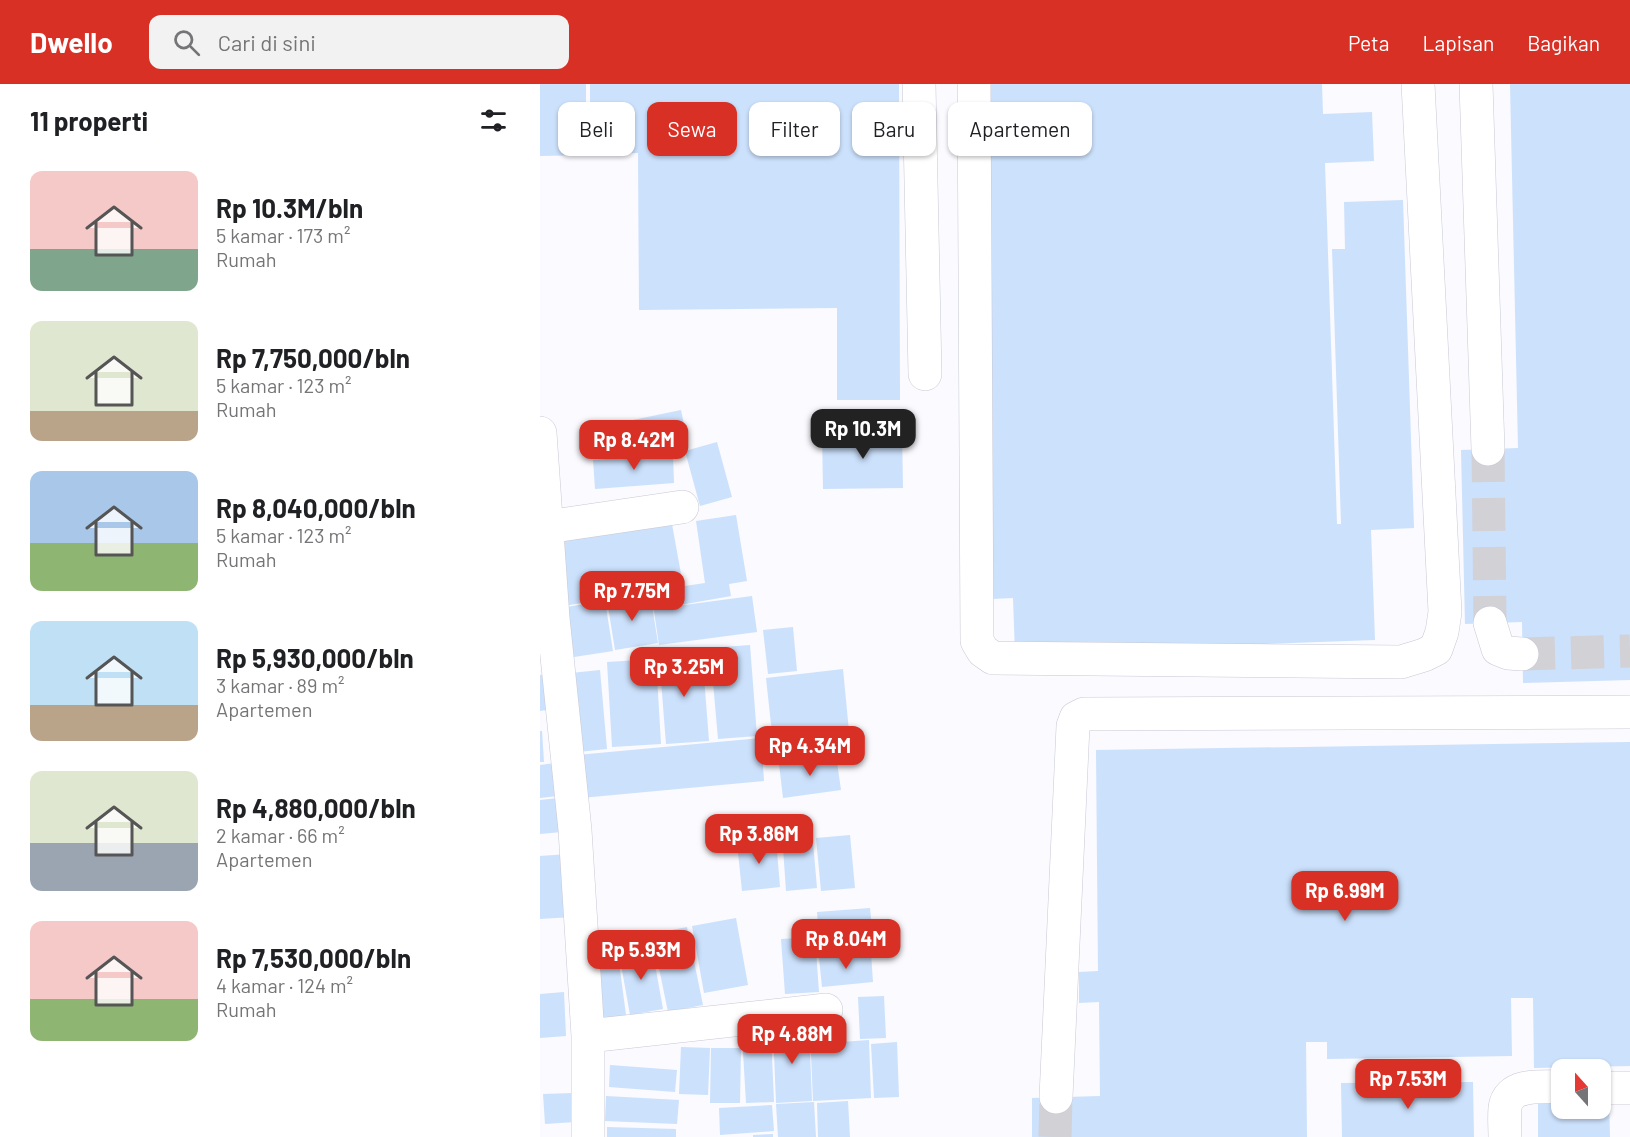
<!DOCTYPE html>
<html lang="id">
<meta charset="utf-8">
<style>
body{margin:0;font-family:Barlow,sans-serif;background:#f2f2f2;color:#202124;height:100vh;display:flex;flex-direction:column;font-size:22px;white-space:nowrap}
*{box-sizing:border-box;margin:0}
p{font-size:20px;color:#757577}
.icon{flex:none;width:33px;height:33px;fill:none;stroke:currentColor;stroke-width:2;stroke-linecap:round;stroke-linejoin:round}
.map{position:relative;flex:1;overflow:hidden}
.panel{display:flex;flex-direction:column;background:#fff;width:540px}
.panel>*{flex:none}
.guide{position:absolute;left:18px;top:18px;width:570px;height:54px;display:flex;gap:12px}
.needle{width:39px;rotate:339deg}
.buttons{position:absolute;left:1011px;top:975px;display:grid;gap:12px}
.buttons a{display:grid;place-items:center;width:60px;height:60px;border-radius:12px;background:#fff;box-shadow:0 2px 4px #0004;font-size:30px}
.price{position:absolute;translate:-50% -51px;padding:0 14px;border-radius:12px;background:#d93025;color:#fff;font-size:20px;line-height:39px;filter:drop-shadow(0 2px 3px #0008)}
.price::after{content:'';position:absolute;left:50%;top:36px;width:18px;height:14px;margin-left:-9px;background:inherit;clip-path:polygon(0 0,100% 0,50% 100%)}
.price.active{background:#222;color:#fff}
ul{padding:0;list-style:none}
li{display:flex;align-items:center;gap:18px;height:150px;padding:0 30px}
li span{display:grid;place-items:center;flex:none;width:168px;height:120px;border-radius:12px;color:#555}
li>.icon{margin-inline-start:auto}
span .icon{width:72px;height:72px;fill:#fffc;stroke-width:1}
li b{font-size:26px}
h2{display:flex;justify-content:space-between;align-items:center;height:72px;padding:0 30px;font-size:26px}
.chip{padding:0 21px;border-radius:12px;background:#fff;box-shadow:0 2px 4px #0004;font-size:21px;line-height:54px}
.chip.active{background:#d93025;color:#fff}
header{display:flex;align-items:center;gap:36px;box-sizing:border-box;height:84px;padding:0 30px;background:#d93025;color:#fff}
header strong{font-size:28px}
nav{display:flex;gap:33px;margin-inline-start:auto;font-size:21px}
.search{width:420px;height:54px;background:#f2f2f2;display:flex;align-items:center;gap:15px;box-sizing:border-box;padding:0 21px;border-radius:12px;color:#757577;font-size:22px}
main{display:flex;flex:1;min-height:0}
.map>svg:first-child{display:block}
</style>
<header>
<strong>Dwello</strong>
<div class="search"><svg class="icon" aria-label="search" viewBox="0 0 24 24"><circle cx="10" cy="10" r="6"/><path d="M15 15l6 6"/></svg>Cari di sini</div>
<nav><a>Peta</a><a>Lapisan</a><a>Bagikan</a></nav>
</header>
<main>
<section class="panel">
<h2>11 properti<svg class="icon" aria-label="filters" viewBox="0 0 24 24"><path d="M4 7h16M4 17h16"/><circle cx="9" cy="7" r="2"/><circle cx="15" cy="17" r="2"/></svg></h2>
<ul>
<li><span style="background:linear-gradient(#f6c9c9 65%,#7fa58c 0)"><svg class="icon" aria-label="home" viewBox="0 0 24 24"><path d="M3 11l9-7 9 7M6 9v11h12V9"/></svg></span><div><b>Rp 10.3M/bln</b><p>5 kamar · 173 m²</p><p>Rumah</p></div></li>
<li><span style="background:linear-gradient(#dfe7d0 75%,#b9a48a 0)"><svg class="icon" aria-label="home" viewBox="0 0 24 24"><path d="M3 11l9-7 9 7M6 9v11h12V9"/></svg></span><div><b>Rp 7,750,000/bln</b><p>5 kamar · 123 m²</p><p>Rumah</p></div></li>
<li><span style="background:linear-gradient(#a9c7e8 60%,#8fb573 0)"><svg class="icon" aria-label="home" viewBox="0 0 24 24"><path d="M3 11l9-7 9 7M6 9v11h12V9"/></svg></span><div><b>Rp 8,040,000/bln</b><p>5 kamar · 123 m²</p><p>Rumah</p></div></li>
<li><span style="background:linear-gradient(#bfe0f5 70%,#b9a48a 0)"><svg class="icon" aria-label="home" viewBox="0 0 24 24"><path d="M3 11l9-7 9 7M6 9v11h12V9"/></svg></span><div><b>Rp 5,930,000/bln</b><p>3 kamar · 89 m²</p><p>Apartemen</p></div></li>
<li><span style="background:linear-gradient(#dfe7d0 60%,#9aa5b1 0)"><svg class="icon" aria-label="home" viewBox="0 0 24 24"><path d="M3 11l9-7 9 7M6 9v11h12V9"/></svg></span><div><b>Rp 4,880,000/bln</b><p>2 kamar · 66 m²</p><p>Apartemen</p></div></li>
<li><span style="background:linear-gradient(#f6c9c9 65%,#8fb573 0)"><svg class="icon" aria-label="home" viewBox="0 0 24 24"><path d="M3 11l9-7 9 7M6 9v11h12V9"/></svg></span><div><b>Rp 7,530,000/bln</b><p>4 kamar · 124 m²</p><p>Rumah</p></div></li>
</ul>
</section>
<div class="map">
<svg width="1090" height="1053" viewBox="0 0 1090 1053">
<rect width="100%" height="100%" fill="#fafaff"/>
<path fill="#cce1fc" d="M 0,0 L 46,0 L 46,71 L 0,72 Z
M 50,0 L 359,0 L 360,316 L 297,316 L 297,224 L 99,226 L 98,69 L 50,70 Z
M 436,0 L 782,0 L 783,30 L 832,28 L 834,77 L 785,79 L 797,440 L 801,440 L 792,165 L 805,165 L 804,118 L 863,116 L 874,444 L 831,446 L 835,556 L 475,569 L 473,514 L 452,515 Z
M 970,0 L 1090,0 L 1090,596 L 983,599 L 982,538 L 925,540 L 921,366 L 978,364 Z
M 141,326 L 147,355 L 94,366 L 88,337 Z
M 362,347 L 363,404 L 283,405 L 282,349 Z
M 177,358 L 192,413 L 160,422 L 145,367 Z
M 133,370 L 134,399 L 55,405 L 53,376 Z
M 130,429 L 143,501 L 118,506 L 165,499 L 156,437 L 196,431 L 207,497 L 189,500 L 191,512 L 129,523 L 212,512 L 217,548 L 119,561 L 111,507 L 24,522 L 19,447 Z
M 110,509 L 118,559 L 75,566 L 67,516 Z
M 65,517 L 73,567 L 34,573 L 26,523 Z
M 253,543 L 257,587 L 228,590 L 223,546 Z
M 210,561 L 217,652 L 178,655 L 170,564 Z
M 162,567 L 169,657 L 126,660 L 119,571 Z
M 116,575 L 121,660 L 72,663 L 67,578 Z
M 303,585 L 311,668 L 235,677 L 226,594 Z
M 60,586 L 67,665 L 38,668 L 31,589 Z
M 14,589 L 19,624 L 0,627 L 0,591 Z
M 0,647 L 2,647 L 4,678 L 0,678 Z
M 221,654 L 224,697 L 41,714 L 37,671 Z
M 1090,658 L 1090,982 L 994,984 L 993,914 L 971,914 L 972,972 L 787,975 L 787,958 L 766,958 L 767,1053 L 492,1053 L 492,1014 L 560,1012 L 559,918 L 539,919 L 539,888 L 558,887 L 556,666 Z
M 296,671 L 301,706 L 243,714 L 239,680 Z
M 15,679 L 18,712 L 0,714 L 0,681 Z
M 19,714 L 22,748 L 0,750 L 0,716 Z
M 272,747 L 277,804 L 246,807 L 242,749 Z
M 310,751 L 315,804 L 281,807 L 276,754 Z
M 236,755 L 240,803 L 202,807 L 197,759 Z
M 28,770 L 32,833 L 0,835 L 0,772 Z
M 330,824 L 334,865 L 280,870 L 277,828 Z
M 196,834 L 208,901 L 164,909 L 152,842 Z
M 147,843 L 163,921 L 128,928 L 112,850 Z
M 275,853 L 279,908 L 245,910 L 241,855 Z
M 112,864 L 123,925 L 90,931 L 79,869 Z
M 331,869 L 333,898 L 282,903 L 279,874 Z
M 78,871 L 86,931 L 56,936 L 47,876 Z
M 24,908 L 26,952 L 0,954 L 0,910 Z
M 344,912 L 346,954 L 320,955 L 318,913 Z
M 269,944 L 272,1017 L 236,1019 L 233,945 Z
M 300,945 L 301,958 L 329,956 L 331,1014 L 273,1017 L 270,947 Z
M 231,949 L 234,1018 L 206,1019 L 202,951 Z
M 357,958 L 359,1013 L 334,1014 L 331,960 Z
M 141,963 L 170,964 L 168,1011 L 139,1010 Z
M 171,964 L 201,964 L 200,1019 L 170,1019 Z
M 70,981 L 137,986 L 135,1008 L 69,1003 Z
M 933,998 L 934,1053 L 802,1053 L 801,999 Z
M 33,1009 L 35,1038 L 5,1040 L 3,1010 Z
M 66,1012 L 139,1016 L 137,1040 L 65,1037 Z
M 1069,1016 L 1070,1053 L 998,1053 L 998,1017 L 1022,1017 L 1022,1024 L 1060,1024 L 1060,1017 Z
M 308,1017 L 310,1053 L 278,1053 L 277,1019 Z
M 274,1018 L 276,1053 L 238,1053 L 236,1020 Z
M 232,1021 L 234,1047 L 180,1051 L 179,1024 Z
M 67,1043 L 136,1045 L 136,1053 L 67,1053 Z
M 233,1050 L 233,1053 L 213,1053 L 213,1051 Z"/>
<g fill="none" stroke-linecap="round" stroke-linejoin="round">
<path stroke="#d1d1d6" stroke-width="33" stroke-dasharray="33 16" stroke-linecap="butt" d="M 948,365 L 950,539
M 982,570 L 1090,567
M 515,1053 L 516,1013"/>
<defs>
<path id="minor" d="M 379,0 L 385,290
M 434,0 L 437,557 L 443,567 L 453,574 L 861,578 L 884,571 L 896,565 L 902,548 L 905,528 L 878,0
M 936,0 L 948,365
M 0,349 L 13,534 L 35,746 L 48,952 L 48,1053
M 7,443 L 142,423
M 950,539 L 958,565 L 968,569 L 982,570
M 48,952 L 286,926
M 1060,1004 L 1090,1004
M 516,1013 L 533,642 L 536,634 L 544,630 L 1090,628
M 965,1053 C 965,1044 964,1033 965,1024 C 968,998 1003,1003 1022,1003"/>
</defs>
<use href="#minor" stroke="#c8c8d5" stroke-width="34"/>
<use href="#minor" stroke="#fff" stroke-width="33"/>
</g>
</svg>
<div class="buttons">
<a><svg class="needle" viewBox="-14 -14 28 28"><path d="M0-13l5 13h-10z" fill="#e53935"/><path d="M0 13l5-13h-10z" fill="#757577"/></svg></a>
</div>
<b class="price active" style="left:323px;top:376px">Rp 10.3M</b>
<b class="price" style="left:94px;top:387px">Rp 8.42M</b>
<b class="price" style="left:92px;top:538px">Rp 7.75M</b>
<b class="price" style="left:144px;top:614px">Rp 3.25M</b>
<b class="price" style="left:270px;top:693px">Rp 4.34M</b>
<b class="price" style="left:219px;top:781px">Rp 3.86M</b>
<b class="price" style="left:805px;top:838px">Rp 6.99M</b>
<b class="price" style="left:306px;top:886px">Rp 8.04M</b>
<b class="price" style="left:101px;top:897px">Rp 5.93M</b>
<b class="price" style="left:252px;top:981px">Rp 4.88M</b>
<b class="price" style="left:868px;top:1026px">Rp 7.53M</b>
<div class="guide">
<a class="chip">Beli</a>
<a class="chip active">Sewa</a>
<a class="chip">Filter</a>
<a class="chip">Baru</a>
<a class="chip">Apartemen</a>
</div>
</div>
</main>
